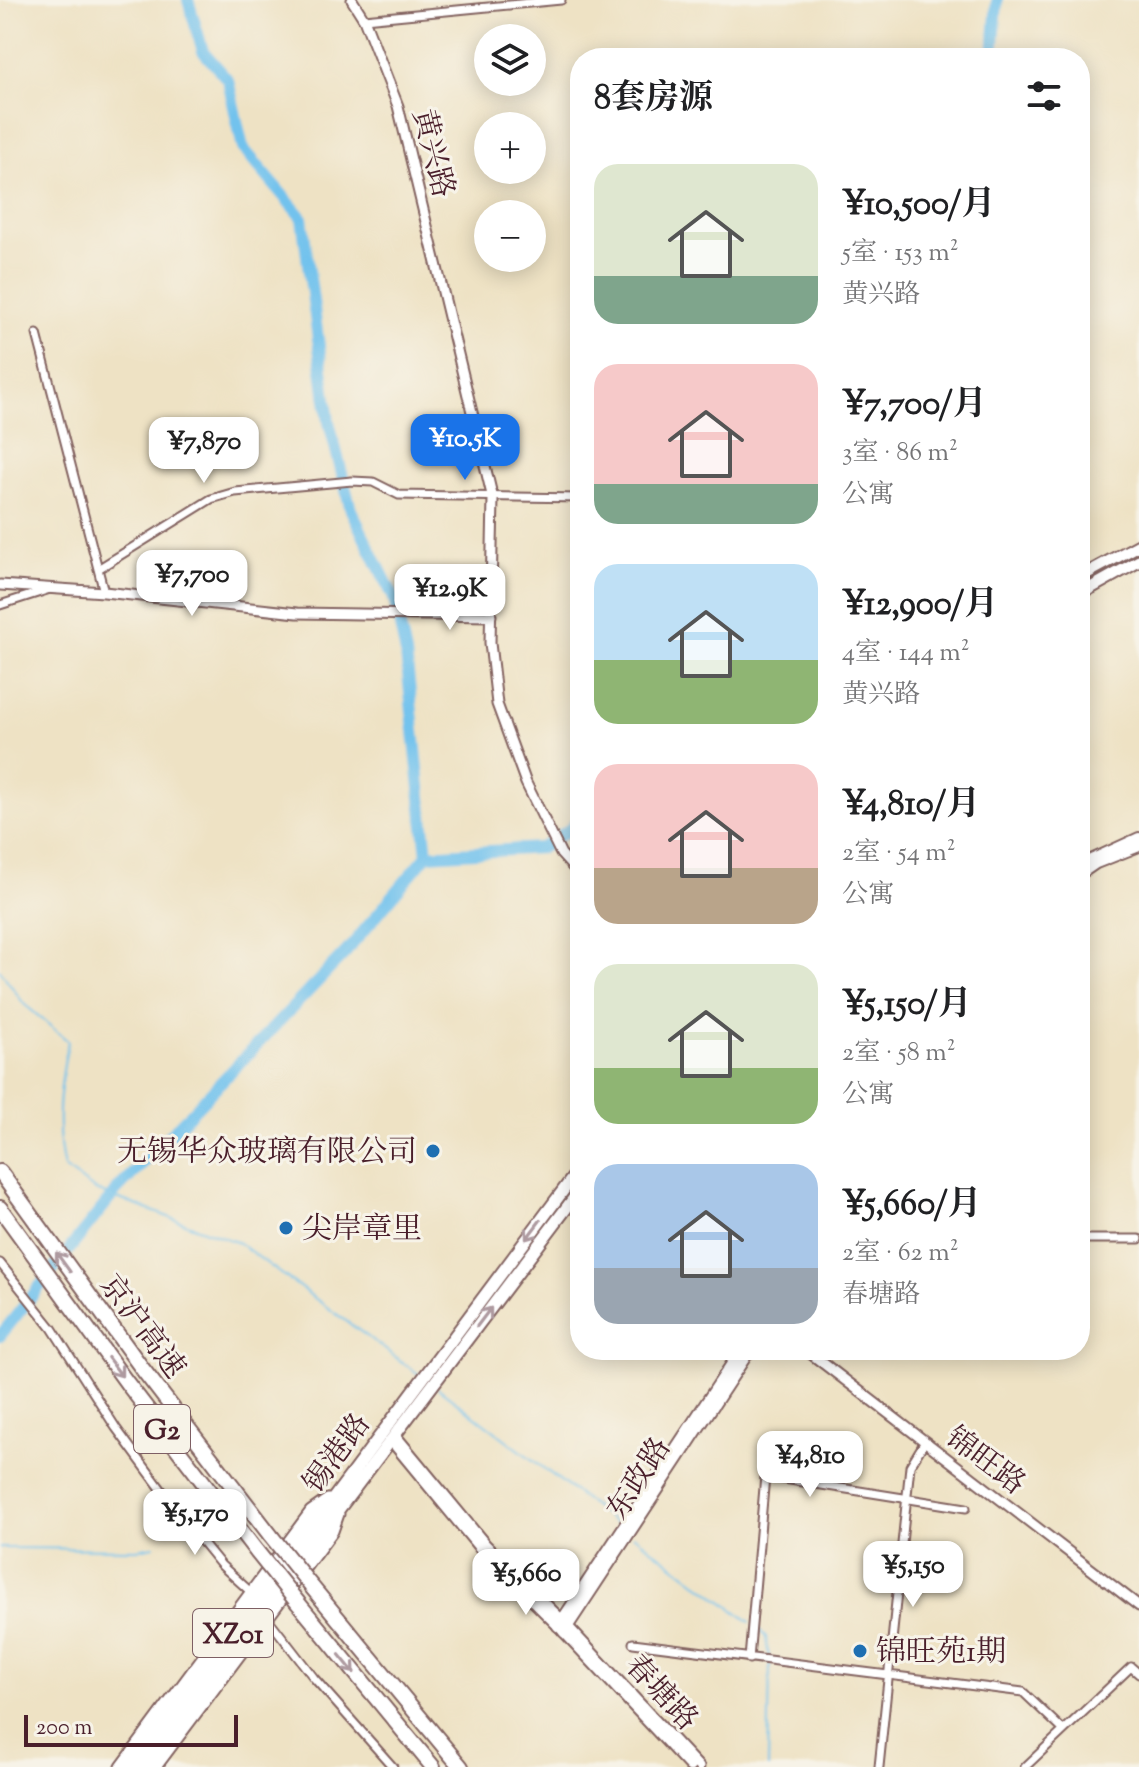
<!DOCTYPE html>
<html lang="zh">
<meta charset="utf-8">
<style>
body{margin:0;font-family:"Sorts Mill Goudy","Noto Serif SC",serif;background:#f6f6f6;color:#202124;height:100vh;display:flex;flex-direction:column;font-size:30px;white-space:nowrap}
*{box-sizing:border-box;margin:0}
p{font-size:26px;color:#757577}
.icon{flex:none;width:44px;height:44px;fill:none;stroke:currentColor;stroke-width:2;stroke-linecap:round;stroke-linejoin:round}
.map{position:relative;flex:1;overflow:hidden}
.side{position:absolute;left:570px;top:48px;width:520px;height:1312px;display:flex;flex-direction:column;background:#fff;border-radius:32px;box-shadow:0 4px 20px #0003}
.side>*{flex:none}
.fabs{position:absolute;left:474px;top:24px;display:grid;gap:16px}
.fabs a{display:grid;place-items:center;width:72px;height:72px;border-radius:50%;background:#fff;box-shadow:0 4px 20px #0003;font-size:40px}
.scale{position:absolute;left:24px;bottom:20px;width:214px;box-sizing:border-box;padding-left:8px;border:4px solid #4a1f2b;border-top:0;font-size:22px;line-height:28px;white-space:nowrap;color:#4a1f2b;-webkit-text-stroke:6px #f7f3e8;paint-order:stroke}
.price{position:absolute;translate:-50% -68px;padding:0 18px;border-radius:16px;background:#fff;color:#222;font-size:26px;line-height:52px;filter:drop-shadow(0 2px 4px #0008)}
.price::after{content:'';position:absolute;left:50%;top:48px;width:24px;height:18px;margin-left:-12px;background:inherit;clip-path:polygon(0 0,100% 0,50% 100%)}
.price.on{background:#1a73e8;color:#fff}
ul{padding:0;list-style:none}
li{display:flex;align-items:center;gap:24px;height:200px;padding:0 24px}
li span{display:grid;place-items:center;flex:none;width:224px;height:160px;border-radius:24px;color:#555}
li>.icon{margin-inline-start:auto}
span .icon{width:96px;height:96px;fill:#fffc;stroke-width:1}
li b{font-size:34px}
h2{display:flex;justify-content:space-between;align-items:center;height:96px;padding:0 24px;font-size:34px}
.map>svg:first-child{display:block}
</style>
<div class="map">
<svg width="1139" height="1767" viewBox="0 0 1139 1767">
<rect width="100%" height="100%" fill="#f7f3e8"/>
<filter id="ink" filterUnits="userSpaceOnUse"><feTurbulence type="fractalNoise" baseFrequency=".0125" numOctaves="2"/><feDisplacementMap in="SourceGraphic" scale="16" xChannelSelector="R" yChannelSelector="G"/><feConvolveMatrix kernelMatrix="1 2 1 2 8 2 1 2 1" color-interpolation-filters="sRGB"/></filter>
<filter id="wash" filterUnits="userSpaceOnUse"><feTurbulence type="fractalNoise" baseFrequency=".006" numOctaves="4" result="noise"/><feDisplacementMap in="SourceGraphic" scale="32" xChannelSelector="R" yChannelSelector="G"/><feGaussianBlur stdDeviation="1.8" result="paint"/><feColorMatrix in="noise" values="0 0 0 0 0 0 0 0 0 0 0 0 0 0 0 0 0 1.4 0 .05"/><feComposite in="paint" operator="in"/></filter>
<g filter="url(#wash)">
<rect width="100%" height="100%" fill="#eee2c4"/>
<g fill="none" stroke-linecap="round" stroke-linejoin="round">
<path stroke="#72c2ed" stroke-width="2" d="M 0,970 L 24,1004 L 68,1041 C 60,1085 54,1125 64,1168 L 95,1190 L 239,1243 L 420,1375
M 438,1388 L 621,1527
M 633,1535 L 750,1622
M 0,1548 L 137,1549 L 154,1546
M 755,1626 L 766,1637 L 769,1658
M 768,1767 L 770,1664"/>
<path stroke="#72c2ed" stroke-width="12" d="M 188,0 L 203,51 L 228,80 L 243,148 L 302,218 L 329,422 L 351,510 L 394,598 L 406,654 L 427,855
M 993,58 L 997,0
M 0,1336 L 116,1191 L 346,952 L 427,855 L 541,848 L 570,829 L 580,818"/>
</g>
</g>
<g filter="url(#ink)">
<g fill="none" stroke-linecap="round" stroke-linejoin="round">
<defs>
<path id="minor" d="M 364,19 L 561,0
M 37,334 L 104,592
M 98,569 L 211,499 L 235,492 L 352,481 L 373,482 L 399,495 L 580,498
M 0,605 L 50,589
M 1080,1239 L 1139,1239
M 0,1263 L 52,1328 L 116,1428 L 181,1516 L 221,1565 L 254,1595
M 266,1616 L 314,1678 L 393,1767
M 633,1643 L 1023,1692 L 1063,1730
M 749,1659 L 765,1476 L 966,1508
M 879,1767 L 910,1466 L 924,1443
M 1025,1767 L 1131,1667 L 1139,1674"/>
<path id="tertiary" d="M 352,0 L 364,19 L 398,106 L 493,499 L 490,643 L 497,704 L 526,783 L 561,854 L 580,875
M 0,585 L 104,592 L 297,613 L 491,616
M 806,1350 L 1139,1606
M 396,1436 L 486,1545 L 563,1621 L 699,1767
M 392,1442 L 481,1550 L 558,1626 L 690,1767"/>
<path id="secondary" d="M 1080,865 L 1139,838
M 1080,874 L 1096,863 L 1139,846
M 558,1626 L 741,1350
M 564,1632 L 750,1350"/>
<path id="primary" d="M 1080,577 L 1139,545
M 1080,594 L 1139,561
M 122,1767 L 311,1512 L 328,1500
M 133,1767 L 580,1168
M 144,1767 L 580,1190
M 155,1767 L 332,1531 L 338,1514"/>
<path id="motorway" d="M 0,1172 L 144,1371 L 271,1536
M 0,1208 L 127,1383 L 257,1552
M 311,1586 L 461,1767
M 298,1603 L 433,1767"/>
</defs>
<use href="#minor" stroke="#836361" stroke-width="11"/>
<use href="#tertiary" stroke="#836361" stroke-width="13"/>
<use href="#secondary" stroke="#836361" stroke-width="14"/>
<use href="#primary" stroke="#836361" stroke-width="15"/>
<use href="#motorway" stroke="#836361" stroke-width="18"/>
<use href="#minor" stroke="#fff" stroke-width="7"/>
<use href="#tertiary" stroke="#fff" stroke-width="9"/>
<use href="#secondary" stroke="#fff" stroke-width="10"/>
<use href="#primary" stroke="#fff" stroke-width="11"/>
<use href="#motorway" stroke="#fff" stroke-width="14"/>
<defs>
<path id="motorway-bridge" d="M 271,1536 L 311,1586
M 257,1552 L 298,1603"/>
</defs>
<use href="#motorway-bridge" stroke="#836361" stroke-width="18" stroke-linecap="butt"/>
<use href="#motorway-bridge" stroke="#fff" stroke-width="14"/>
</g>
<defs><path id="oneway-shaft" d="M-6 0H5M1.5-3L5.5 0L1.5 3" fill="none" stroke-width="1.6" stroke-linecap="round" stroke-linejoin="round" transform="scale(2)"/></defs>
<g stroke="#ae9aa0">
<use href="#oneway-shaft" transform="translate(533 1230) rotate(127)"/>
<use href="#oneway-shaft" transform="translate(63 1262) rotate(-126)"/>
<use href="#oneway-shaft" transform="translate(484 1317) rotate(-53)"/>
<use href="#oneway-shaft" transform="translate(115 1367) rotate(53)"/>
<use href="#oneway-shaft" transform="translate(347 1664) rotate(51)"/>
</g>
</g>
<g fill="#1f6fb2" stroke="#f7f3e8" stroke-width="3">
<circle cx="433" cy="1151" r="8"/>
<circle cx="286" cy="1228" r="8"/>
<circle cx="860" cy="1651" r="8"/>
</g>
<g text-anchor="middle" stroke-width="6" stroke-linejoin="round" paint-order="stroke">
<g fill="#f7f3e8" stroke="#7e5f64" stroke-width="2">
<rect x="134" y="1405" width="56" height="48" rx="6"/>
<rect x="193" y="1609" width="80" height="48" rx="6"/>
</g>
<g font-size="28" font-weight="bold" fill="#4a1f2b">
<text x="162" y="1439">G2</text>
<text x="233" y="1643">XZ01</text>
</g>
<g font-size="30" fill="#4a1f2b" stroke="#f7f3e8">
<text transform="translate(434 153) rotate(76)" y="10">黄兴路</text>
<text transform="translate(143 1326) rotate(53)" y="10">京沪高速</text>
<text transform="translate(336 1453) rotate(-54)" y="10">锡港路</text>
<text transform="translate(986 1460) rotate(37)" y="10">锦旺路</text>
<text transform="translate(638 1478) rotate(-57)" y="10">东政路</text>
<text transform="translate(662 1692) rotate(47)" y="10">春塘路</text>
</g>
<g font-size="30" fill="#4a1f2b" stroke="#f7f3e8" text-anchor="start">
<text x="417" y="1161" text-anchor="end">无锡华众玻璃有限公司</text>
<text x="302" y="1238">尖岸章里</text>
<text x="876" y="1661">锦旺苑1期</text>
</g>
</g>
</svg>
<div class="fabs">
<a><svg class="icon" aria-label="layers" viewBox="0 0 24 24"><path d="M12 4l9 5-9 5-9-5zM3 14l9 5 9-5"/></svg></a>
<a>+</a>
<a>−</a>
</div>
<div class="scale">200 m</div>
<b class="price on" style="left:465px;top:482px">¥10.5K</b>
<b class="price" style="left:204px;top:485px">¥7,870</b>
<b class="price" style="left:192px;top:618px">¥7,700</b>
<b class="price" style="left:450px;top:632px">¥12.9K</b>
<b class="price" style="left:810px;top:1499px">¥4,810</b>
<b class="price" style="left:195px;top:1557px">¥5,170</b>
<b class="price" style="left:913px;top:1609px">¥5,150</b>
<b class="price" style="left:526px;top:1617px">¥5,660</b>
<section class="side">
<h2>8套房源<svg class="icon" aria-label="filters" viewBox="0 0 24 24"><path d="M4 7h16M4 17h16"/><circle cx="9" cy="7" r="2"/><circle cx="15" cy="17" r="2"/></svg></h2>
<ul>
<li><span style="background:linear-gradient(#dfe7d0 70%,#7fa58c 0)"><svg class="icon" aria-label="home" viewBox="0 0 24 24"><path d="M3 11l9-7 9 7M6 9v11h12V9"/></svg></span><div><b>¥10,500/月</b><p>5室 · 153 m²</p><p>黄兴路</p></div></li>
<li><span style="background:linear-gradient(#f6c9c9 75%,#7fa58c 0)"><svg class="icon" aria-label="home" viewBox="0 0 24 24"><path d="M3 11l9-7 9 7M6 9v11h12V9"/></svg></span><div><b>¥7,700/月</b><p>3室 · 86 m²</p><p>公寓</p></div></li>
<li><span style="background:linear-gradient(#bfe0f5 60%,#8fb573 0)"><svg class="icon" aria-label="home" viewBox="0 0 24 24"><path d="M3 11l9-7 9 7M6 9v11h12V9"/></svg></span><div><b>¥12,900/月</b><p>4室 · 144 m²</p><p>黄兴路</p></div></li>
<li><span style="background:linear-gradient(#f6c9c9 65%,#b9a48a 0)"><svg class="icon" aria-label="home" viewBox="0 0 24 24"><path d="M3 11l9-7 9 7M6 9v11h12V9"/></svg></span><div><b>¥4,810/月</b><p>2室 · 54 m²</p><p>公寓</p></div></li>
<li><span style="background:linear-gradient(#dfe7d0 65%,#8fb573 0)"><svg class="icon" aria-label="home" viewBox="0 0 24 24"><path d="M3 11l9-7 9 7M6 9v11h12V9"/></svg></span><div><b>¥5,150/月</b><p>2室 · 58 m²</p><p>公寓</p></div></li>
<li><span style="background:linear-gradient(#a9c7e8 65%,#9aa5b1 0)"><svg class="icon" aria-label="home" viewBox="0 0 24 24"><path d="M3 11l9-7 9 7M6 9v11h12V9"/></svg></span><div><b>¥5,660/月</b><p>2室 · 62 m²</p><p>春塘路</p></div></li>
</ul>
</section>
</div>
